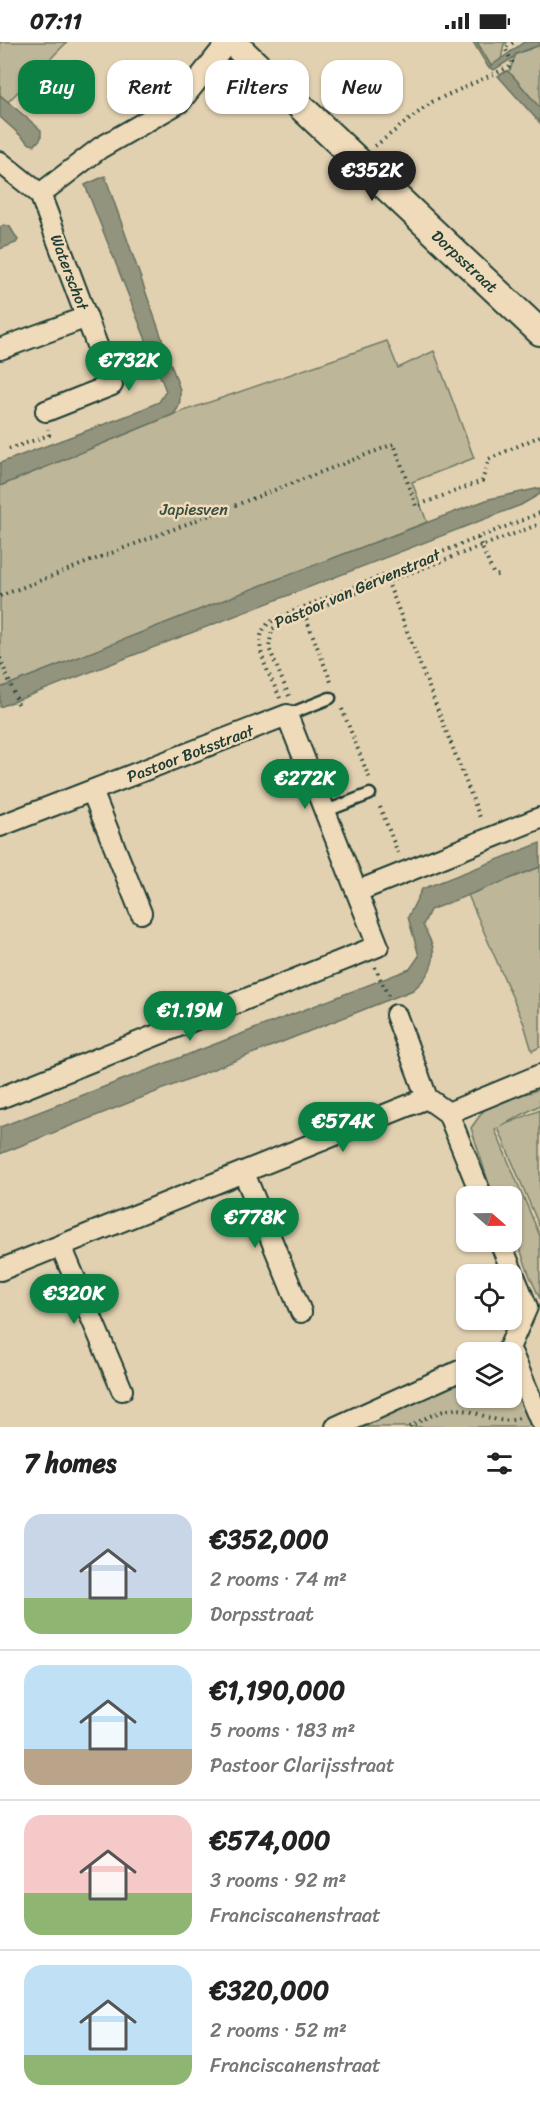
<!DOCTYPE html>
<meta charset="utf-8">
<style>
body{margin:0;font-family:Sriracha,sans-serif;background:#f2f2f2;color:#222;height:100vh;display:flex;flex-direction:column;font-size:22px;white-space:nowrap}
*{box-sizing:border-box;margin:0}
p{font-size:20px;color:#767676}
.icon{flex:none;width:33px;height:33px;fill:none;stroke:currentColor;stroke-width:2;stroke-linecap:round;stroke-linejoin:round}
.map{position:relative;height:1385px;overflow:hidden}
.drawer{display:flex;flex-direction:column;background:#fff;flex:1}
.drawer>*{flex:none}
.guide{position:absolute;left:18px;top:18px;width:504px;height:54px;display:flex;gap:12px}
.needle{width:39px;rotate:110deg}
.fabs{position:absolute;left:456px;top:1144px;display:grid;gap:12px}
.fabs a{display:grid;place-items:center;width:66px;height:66px;border-radius:12px;background:#fff;box-shadow:0 2px 4px #0004;font-size:30px}
.price{position:absolute;translate:-50% -51px;padding:0 14px;border-radius:21px;background:#0b8043;color:#fff;font-size:20px;line-height:39px;filter:drop-shadow(0 2px 3px #0008)}
.price::after{content:'';position:absolute;left:50%;top:36px;width:18px;height:14px;margin-left:-9px;background:inherit;clip-path:polygon(0 0,100% 0,50% 100%)}
.price.on{background:#222;color:#fff}
ul{padding:0;list-style:none}
li{display:flex;align-items:center;gap:18px;height:150px;padding:0 24px}
li+li{border-top:2px solid #e0e0e0}
li span{display:grid;place-items:center;flex:none;width:168px;height:120px;border-radius:18px;color:#555}
li>.icon{margin-inline-start:auto}
span .icon{width:72px;height:72px;fill:#fffc;stroke-width:1}
li b{font-size:26px}
h2{display:flex;justify-content:space-between;align-items:center;height:72px;padding:0 24px;font-size:26px}
.chip{padding:0 21px;border-radius:18px;background:#fff;box-shadow:0 2px 4px #0004;font-size:21px;line-height:54px}
.chip.on{background:#0b8043;color:#fff}
.status{display:flex;justify-content:space-between;align-items:center;height:42px;padding:0 30px;background:#fff;direction:ltr}
.status svg{height:16px;fill:currentColor}
.map>svg:first-child{display:block}
</style>
<div class="status"><b>07:11</b><svg viewBox="0 0 49 12"><path d="M0 12V9h3v3zM5 12V6h3v6zM10 12V3h3v9zM15 12V0h3v12zM26 1h20v11H26zM47 4h2v5h-2z"/></svg></div>
<div class="map">
<svg width="540" height="1385" viewBox="0 0 540 1385">
<rect width="100%" height="100%" fill="#e2d1b1"/>
<filter id="ink" filterUnits="userSpaceOnUse"><feTurbulence type="fractalNoise" baseFrequency=".0167" numOctaves="2"/><feDisplacementMap in="SourceGraphic" scale="12" xChannelSelector="R" yChannelSelector="G"/><feConvolveMatrix kernelMatrix="1 2 1 2 8 2 1 2 1" color-interpolation-filters="sRGB"/></filter>
<g filter="url(#ink)">
<path fill="#beb699" stroke="#6e7a66" stroke-width="1.5" d="M 0,0 L 67,0 L 8,60 L 0,53 Z
M 477,0 L 508,0 L 504,2 L 501,18 L 491,24 Z
M 540,3 L 540,66 L 513,34 L 507,29 L 510,28 L 516,12 Z
M 387,299 L 398,326 L 434,309 L 474,416 L 412,440 L 427,480 L 0,646 L 0,444 L 172,373 Z
M 540,825 L 540,1005 L 532,1009 L 524,982 L 468,853 Z
M 540,1047 L 540,1063 L 501,1084 L 540,1068 L 540,1186 L 498,1086 L 495,1088 L 540,1194 L 540,1257 L 529,1232 L 512,1184 L 512,1155 L 496,1155 L 489,1142 L 471,1086 L 486,1065 Z
M 466,1333 L 466,1356 L 512,1356 L 512,1340 L 531,1383 L 526,1385 L 356,1385 Z"/>
<path fill="#93947d" stroke="#657160" stroke-width="1.5" d="M 473,0 L 477,0 L 491,24 L 524,0 L 540,0 L 540,3 L 516,12 L 513,16 L 494,28 L 488,25 Z
M 507,29 L 513,34 L 540,66 L 540,81 L 498,34 Z
M 0,53 L 41,88 L 41,96 L 35,103 L 30,102 L 0,75 Z
M 105,134 L 180,348 C 180,358 181,366 172,373 L 0,444 L 0,421 L 129,373 L 159,360 L 166,349 L 85,143 Z
M 4,183 L 10,185 L 18,198 L 16,201 L 0,207 L 0,185 Z
M 540,446 L 540,452 L 521,463 L 0,665 L 0,646 L 262,543 L 489,457 Z
M 540,801 L 540,825 L 430,868 L 423,883 C 426,890 431,898 433,906 C 436,924 426,937 413,948 L 0,1112 L 0,1085 L 410,927 L 419,914 L 408,875 L 422,847 Z"/>
<g fill="none" stroke-linecap="round" stroke-linejoin="round">
<defs>
<path id="service" d="M 287,673 L 330,656
M 326,769 L 370,752"/>
<path id="minor" d="M 0,120 L 40,152 L 112,343 L 46,369
M 40,152 L 100,106 L 180,60 L 228,0
M 0,307 L 87,275
M 92,749 L 141,871
M 0,784 L 287,673 L 378,904 L 0,1056
M 358,849 L 540,776
M 396,973 L 427,1056 L 448,1071
M 448,1071 L 540,1033
M 448,1071 L 482,1155
M 244,1131 L 301,1270
M 500,1200 L 527,1265 L 509,1306 L 511,1311
M 61,1204 L 122,1348
M 0,1228 L 427,1056
M 512,1312 L 540,1378
M 336,1385 L 466,1326"/>
<path id="tertiary" d="M 232,0 L 540,290"/>
</defs>
<use href="#service" stroke="#1f3d34" stroke-width="15"/>
<use href="#minor" stroke="#1f3d34" stroke-width="24"/>
<use href="#tertiary" stroke="#1f3d34" stroke-width="30"/>
<path stroke="#1f3d34" stroke-width="4" stroke-dasharray="1.5 4.5" stroke-linecap="butt" d="M 375,104 L 432,60 L 509,25 L 512,20 L 505,6 L 514,0
M 9,407 L 49,393 L 48,387
M 478,496 L 493,531 L 501,535
M 385,533 L 481,778
M 0,554 L 394,402 L 416,464 L 482,439 L 489,417 L 540,394
M 304,571 L 331,640
M 0,616 L 19,664
M 289,654 L 269,606 L 272,587 L 304,571 L 540,482
M 280,656 C 272,637 251,605 265,585 C 269,580 276,577 281,574 L 540,471
M 342,667 L 370,738
M 380,765 L 398,811
M 375,925 L 388,954
M 409,1385 C 422,1378 439,1368 454,1367 C 478,1367 495,1385 519,1376"/>
<use href="#service" stroke="#efdbb9" stroke-width="10"/>
<use href="#minor" stroke="#efdbb9" stroke-width="20"/>
<use href="#tertiary" stroke="#efdbb9" stroke-width="26"/>
</g>
</g>
<g text-anchor="middle" stroke-width="5" stroke-linejoin="round" paint-order="stroke">
<g font-size="16" fill="#1f3d34" stroke="#efdbb9">
<text transform="translate(465 219) rotate(43)" y="6">Dorpsstraat</text>
<text transform="translate(70 230) rotate(69)" y="6">Waterschot</text>
<text transform="translate(357 546) rotate(-23)" y="6">Pastoor van Gervenstraat</text>
<text transform="translate(190 711) rotate(-21)" y="6">Pastoor Botsstraat</text>
</g>
<g font-size="16" fill="#374f43" stroke="#efdbb9">
<text x="194" y="473">Japiesven</text>
</g>
</g>
</svg>
<div class="fabs">
<a><svg class="needle" viewBox="-14 -14 28 28"><path d="M0-13l5 13h-10z" fill="#e53935"/><path d="M0 13l5-13h-10z" fill="#767676"/></svg></a>
<a><svg class="icon" aria-label="locate" viewBox="0 0 24 24"><circle cx="12" cy="12" r="6"/><path d="M12 2v4M12 18v4M2 12h4M18 12h4"/></svg></a>
<a><svg class="icon" aria-label="layers" viewBox="0 0 24 24"><path d="M12 4l9 5-9 5-9-5zM3 14l9 5 9-5"/></svg></a>
</div>
<b class="price on" style="left:372px;top:160px">€352K</b>
<b class="price" style="left:129px;top:350px">€732K</b>
<b class="price" style="left:305px;top:768px">€272K</b>
<b class="price" style="left:190px;top:1000px">€1.19M</b>
<b class="price" style="left:343px;top:1111px">€574K</b>
<b class="price" style="left:255px;top:1207px">€778K</b>
<b class="price" style="left:74px;top:1283px">€320K</b>
<div class="guide">
<a class="chip on">Buy</a>
<a class="chip">Rent</a>
<a class="chip">Filters</a>
<a class="chip">New</a>
</div>
</div>
<section class="drawer">
<h2>7 homes<svg class="icon" aria-label="filters" viewBox="0 0 24 24"><path d="M4 7h16M4 17h16"/><circle cx="9" cy="7" r="2"/><circle cx="15" cy="17" r="2"/></svg></h2>
<ul>
<li><span style="background:linear-gradient(#c9d6e8 70%,#8fb573 0)"><svg class="icon" aria-label="home" viewBox="0 0 24 24"><path d="M3 11l9-7 9 7M6 9v11h12V9"/></svg></span><div><b>€352,000</b><p>2 rooms · 74 m²</p><p>Dorpsstraat</p></div></li>
<li><span style="background:linear-gradient(#bfe0f5 70%,#b9a48a 0)"><svg class="icon" aria-label="home" viewBox="0 0 24 24"><path d="M3 11l9-7 9 7M6 9v11h12V9"/></svg></span><div><b>€1,190,000</b><p>5 rooms · 183 m²</p><p>Pastoor Clarijsstraat</p></div></li>
<li><span style="background:linear-gradient(#f6c9c9 65%,#8fb573 0)"><svg class="icon" aria-label="home" viewBox="0 0 24 24"><path d="M3 11l9-7 9 7M6 9v11h12V9"/></svg></span><div><b>€574,000</b><p>3 rooms · 92 m²</p><p>Franciscanenstraat</p></div></li>
<li><span style="background:linear-gradient(#bfe0f5 75%,#8fb573 0)"><svg class="icon" aria-label="home" viewBox="0 0 24 24"><path d="M3 11l9-7 9 7M6 9v11h12V9"/></svg></span><div><b>€320,000</b><p>2 rooms · 52 m²</p><p>Franciscanenstraat</p></div></li>
</ul>
</section>
